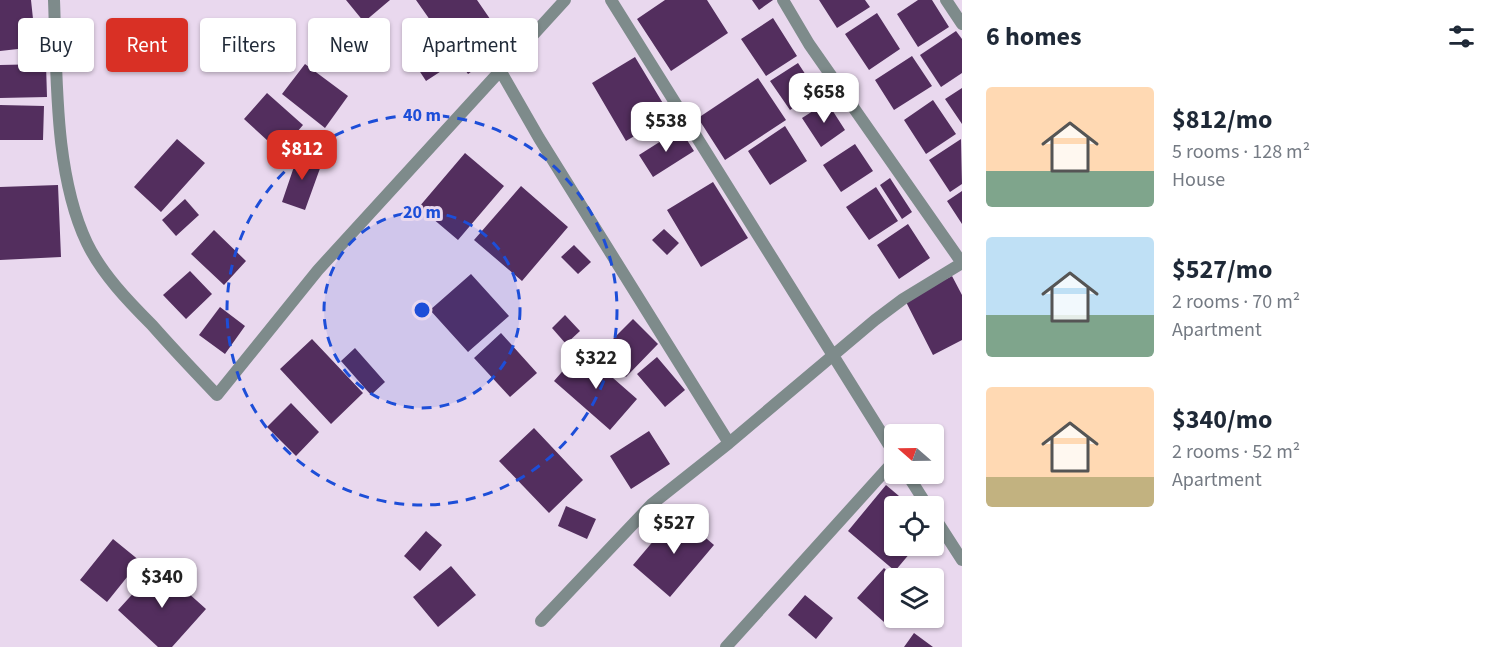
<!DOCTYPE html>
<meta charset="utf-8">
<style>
body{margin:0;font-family:"Source Sans 3",sans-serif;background:#f2f2f3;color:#1f2937;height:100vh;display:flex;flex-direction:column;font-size:22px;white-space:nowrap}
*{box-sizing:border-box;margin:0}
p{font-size:20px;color:#747a83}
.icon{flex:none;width:33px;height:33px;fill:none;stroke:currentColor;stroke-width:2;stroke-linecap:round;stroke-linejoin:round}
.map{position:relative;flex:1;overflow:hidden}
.sheet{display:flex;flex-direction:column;background:#fff;width:540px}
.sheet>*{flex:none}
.top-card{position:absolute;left:18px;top:18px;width:570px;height:54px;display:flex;gap:12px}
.needle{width:39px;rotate:290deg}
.fabs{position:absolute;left:884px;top:424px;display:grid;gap:12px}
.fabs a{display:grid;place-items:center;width:60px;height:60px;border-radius:6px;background:#fff;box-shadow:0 2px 4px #0004;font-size:30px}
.price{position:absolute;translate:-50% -51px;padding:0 14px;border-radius:12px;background:#fff;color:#222;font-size:20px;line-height:39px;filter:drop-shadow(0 2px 3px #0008)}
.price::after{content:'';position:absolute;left:50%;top:36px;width:18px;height:14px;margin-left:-9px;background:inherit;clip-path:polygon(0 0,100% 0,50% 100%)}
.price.active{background:#d93025;color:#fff}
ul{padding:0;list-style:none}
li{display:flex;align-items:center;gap:18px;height:150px;padding:0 24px}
li span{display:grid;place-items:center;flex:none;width:168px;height:120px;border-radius:6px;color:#555}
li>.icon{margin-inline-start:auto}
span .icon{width:72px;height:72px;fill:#fffc;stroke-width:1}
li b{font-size:26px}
h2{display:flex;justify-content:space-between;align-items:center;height:72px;padding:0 24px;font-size:26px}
.chip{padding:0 21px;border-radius:6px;background:#fff;box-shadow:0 2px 4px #0004;font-size:21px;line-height:54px}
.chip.active{background:#d93025;color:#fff}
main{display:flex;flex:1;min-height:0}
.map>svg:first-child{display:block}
</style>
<main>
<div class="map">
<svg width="962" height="647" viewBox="0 0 962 647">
<rect width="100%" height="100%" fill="#e9d8ee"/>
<path fill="#532e5e" d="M 0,0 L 31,0 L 36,47 L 0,51 Z
M 346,0 L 390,0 L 364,22 Z
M 416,0 L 477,0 L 508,45 L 468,74 Z
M 665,0 L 707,0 L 728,33 L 671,71 L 637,19 Z
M 752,0 L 773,0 L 759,10 Z
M 819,0 L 865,0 L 870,7 L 837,28 Z
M 918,0 L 932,0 L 949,27 L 918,47 L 897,14 Z
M 877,13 L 900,49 L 869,70 L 845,34 Z
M 773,18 L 797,56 L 766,76 L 741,39 Z
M 956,31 L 962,39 L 962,73 L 941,87 L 920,55 Z
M 433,35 L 452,64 L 426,81 L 407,52 Z
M 912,56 L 932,86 L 894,110 L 875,80 Z
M 635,57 L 670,115 L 626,141 L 592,83 Z
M 798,63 L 817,92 L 790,110 L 770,81 Z
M 46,64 L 47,97 L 0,98 L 0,65 Z
M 305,64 L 348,96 L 325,128 L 282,94 Z
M 758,78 L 786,120 L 725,160 L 698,118 Z
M 962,88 L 962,124 L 945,99 Z
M 267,93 L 303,125 L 280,152 L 244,119 Z
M 933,100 L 956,134 L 926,154 L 904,120 Z
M 827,102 L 845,130 L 821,147 L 802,118 Z
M 0,105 L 44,106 L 43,140 L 0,140 Z
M 785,126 L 807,161 L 770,185 L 748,151 Z
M 680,129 L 694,151 L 653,177 L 639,155 Z
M 177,139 L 205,163 L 161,212 L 134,187 Z
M 961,139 L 962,184 L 950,192 L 929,160 Z
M 855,144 L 873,171 L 841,192 L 823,165 Z
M 299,152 L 323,160 L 305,210 L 282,202 Z
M 465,153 L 504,186 L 458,240 L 419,207 Z
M 890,178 L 912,212 L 902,219 L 880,185 Z
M 713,182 L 748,238 L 701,267 L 667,210 Z
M 58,185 L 61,257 L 0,260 L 0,187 Z
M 521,186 L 568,227 L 522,281 L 474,240 Z
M 876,187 L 898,221 L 869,240 L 846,207 Z
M 962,191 L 962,224 L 947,201 Z
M 185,199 L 199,215 L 176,236 L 162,220 Z
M 908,224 L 930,258 L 899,279 L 877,245 Z
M 664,229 L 679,243 L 667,255 L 652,240 Z
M 214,230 L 246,261 L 224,285 L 191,254 Z
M 574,245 L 591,262 L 578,274 L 561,257 Z
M 190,271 L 212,294 L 186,319 L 163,295 Z
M 471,274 L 509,316 L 468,352 L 430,310 Z
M 952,276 L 962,295 L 962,340 L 933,355 L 905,300 Z
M 220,307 L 245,326 L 225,354 L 199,335 Z
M 565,315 L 580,331 L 566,344 L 552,328 Z
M 633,319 L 658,344 L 626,377 L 601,351 Z
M 501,333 L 537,373 L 510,397 L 474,358 Z
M 312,339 L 363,393 L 331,424 L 280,369 Z
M 355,348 L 385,382 L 371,395 L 341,361 Z
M 581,350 L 637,399 L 610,430 L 554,381 Z
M 657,357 L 685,390 L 665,407 L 637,374 Z
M 291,403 L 319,432 L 296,456 L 267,427 Z
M 534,428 L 583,480 L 549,513 L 499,461 Z
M 649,431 L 670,464 L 631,489 L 610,456 Z
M 886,485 L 912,507 L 894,507 L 894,546 L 916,546 L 895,571 L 848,531 Z
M 566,506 L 596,519 L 587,539 L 558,526 Z
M 677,513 L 714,545 L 670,597 L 633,565 Z
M 426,531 L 442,545 L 420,571 L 404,556 Z
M 113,539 L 140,561 L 107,602 L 80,580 Z
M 158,566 L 206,609 L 172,647 L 158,647 L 118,610 Z
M 451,566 L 476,595 L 438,627 L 413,597 Z
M 884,568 L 896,579 L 894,579 L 894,610 L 884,622 L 857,598 Z
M 805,595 L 833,618 L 816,639 L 788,615 Z
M 914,633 L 933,647 L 904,647 Z"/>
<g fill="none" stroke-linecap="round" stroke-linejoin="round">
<path stroke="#7e8b8b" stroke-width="12" d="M 54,0 C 57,76 54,174 87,243 C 102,274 128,301 152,325 C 173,349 195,372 217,395 L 318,270 L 565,0
M 611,0 L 894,453
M 783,0 L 809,44 L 962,263
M 946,0 L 962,24
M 500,70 L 539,138 L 729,443
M 907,474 L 928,507
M 933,515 L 962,560
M 541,621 L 652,504 L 729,443 L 875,320 L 903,299 L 962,263
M 726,647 L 894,461"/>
</g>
<circle cx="422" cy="310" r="98" fill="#1d4ed8" fill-opacity=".12"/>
<g fill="none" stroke="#1d4ed8" stroke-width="3" stroke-dasharray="10 8">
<circle cx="422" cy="310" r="98"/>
<circle cx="422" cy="310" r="195"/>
</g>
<circle cx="422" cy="310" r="9" fill="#1d4ed8" stroke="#e9d8ee" stroke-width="3"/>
<g font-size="18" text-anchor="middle" font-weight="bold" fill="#1d4ed8" stroke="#e9d8ee" stroke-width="6" stroke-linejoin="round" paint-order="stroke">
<text x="422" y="121">40 m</text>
<text x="422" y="218">20 m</text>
</g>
</svg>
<div class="fabs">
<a><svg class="needle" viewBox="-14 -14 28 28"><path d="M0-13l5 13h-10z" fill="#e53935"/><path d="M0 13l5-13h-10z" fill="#747a83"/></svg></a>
<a><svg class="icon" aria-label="locate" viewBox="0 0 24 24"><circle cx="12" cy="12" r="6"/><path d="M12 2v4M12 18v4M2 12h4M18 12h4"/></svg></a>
<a><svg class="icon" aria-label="layers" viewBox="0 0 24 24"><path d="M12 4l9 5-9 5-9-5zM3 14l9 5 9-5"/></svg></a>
</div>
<b class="price" style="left:824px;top:124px">$658</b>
<b class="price" style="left:666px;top:153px">$538</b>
<b class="price active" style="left:302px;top:181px">$812</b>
<b class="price" style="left:596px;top:390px">$322</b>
<b class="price" style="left:674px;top:555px">$527</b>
<b class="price" style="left:162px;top:609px">$340</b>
<div class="top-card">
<a class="chip">Buy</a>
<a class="chip active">Rent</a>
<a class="chip">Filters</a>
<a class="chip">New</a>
<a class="chip">Apartment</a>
</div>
</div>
<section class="sheet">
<h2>6 homes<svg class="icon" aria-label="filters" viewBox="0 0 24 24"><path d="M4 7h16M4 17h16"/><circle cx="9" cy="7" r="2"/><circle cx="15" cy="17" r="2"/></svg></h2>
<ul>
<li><span style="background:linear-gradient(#ffd9b3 70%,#7fa58c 0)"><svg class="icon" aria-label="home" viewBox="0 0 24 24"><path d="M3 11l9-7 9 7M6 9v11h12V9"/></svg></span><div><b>$812/mo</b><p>5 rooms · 128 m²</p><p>House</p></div></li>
<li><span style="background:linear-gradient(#bfe0f5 65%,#7fa58c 0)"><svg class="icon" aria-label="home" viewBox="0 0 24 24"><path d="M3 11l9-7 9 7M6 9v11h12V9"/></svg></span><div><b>$527/mo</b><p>2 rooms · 70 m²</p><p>Apartment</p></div></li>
<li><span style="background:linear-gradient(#ffd9b3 75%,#c2b280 0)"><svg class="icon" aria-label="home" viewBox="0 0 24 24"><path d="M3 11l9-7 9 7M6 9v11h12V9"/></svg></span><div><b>$340/mo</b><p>2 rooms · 52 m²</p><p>Apartment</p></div></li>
</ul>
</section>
</main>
